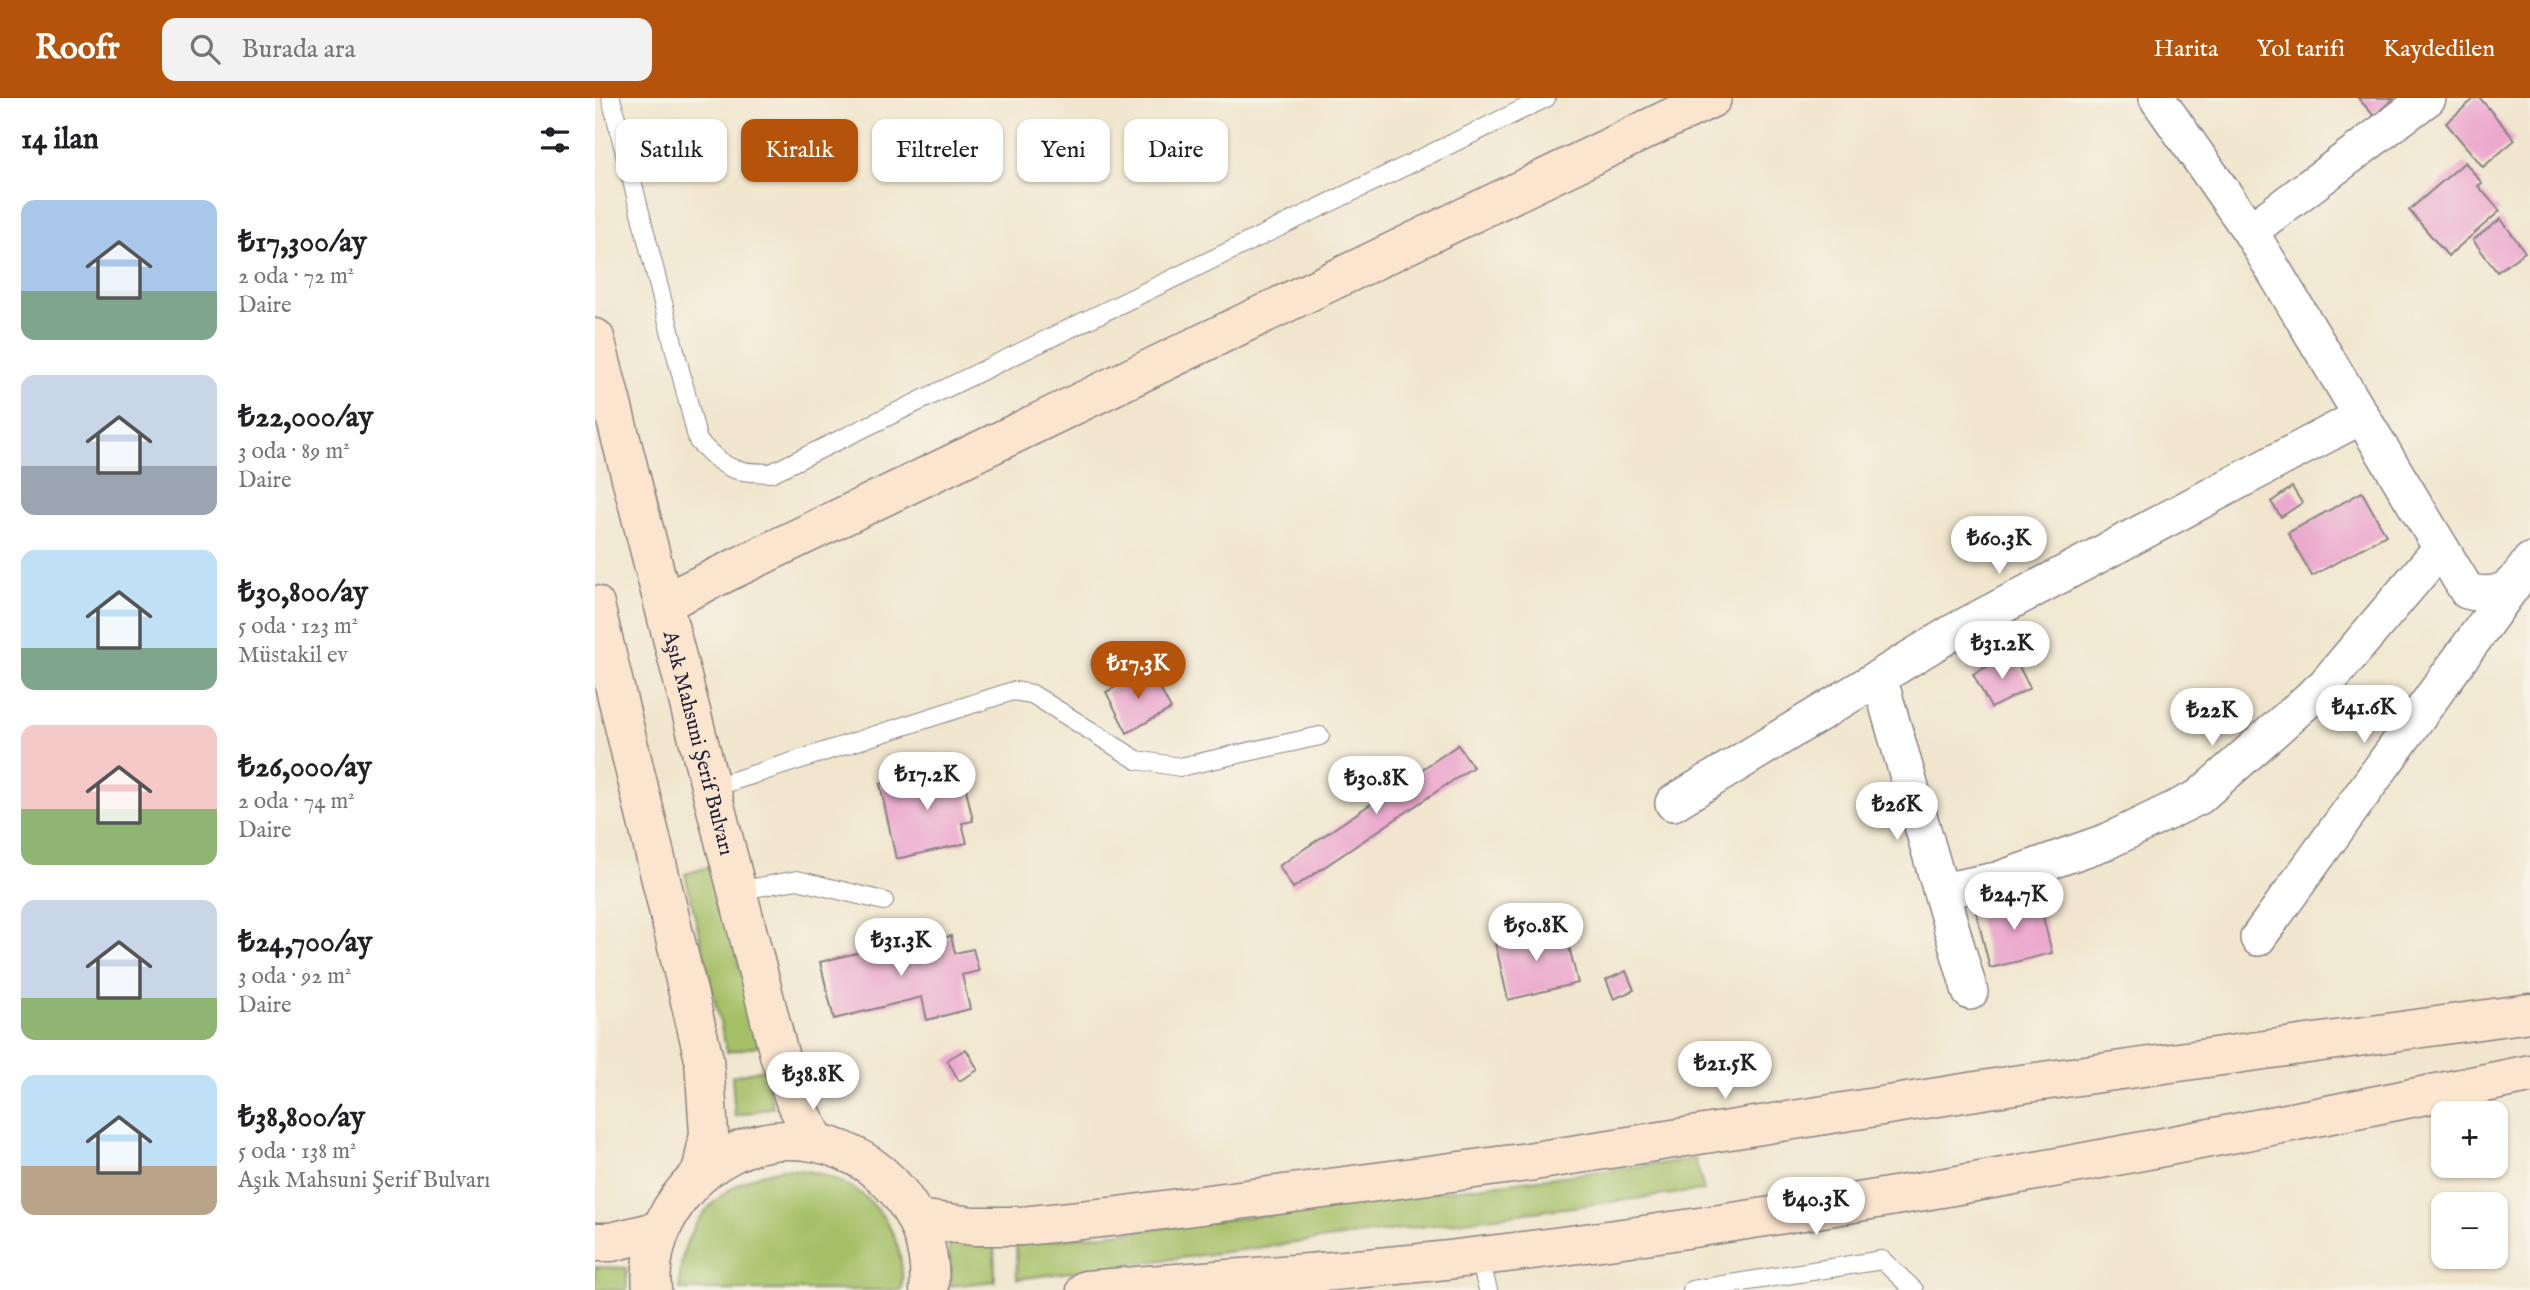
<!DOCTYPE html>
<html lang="tr">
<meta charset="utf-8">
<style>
body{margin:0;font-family:"IM FELL English",serif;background:#f2f2f2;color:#202124;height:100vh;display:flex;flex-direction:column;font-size:26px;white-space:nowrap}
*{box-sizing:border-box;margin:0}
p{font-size:23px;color:#757577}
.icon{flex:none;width:38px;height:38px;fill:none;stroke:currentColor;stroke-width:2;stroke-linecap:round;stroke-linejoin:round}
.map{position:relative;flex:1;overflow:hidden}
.details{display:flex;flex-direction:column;background:#fff;width:595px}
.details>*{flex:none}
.guide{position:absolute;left:21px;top:21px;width:665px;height:63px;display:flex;gap:14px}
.controls{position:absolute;left:1836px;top:1003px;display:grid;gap:14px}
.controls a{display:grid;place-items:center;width:77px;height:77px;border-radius:14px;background:#fff;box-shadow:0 2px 5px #0004;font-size:35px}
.price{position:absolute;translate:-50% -60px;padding:0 16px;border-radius:24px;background:#fff;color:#222;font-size:23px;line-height:46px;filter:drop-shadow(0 2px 4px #0008)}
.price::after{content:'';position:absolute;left:50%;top:42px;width:21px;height:16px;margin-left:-10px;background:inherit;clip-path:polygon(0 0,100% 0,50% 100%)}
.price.on{background:#b45309;color:#fff}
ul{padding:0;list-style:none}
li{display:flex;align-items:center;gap:21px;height:175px;padding:0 21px}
li span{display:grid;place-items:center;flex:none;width:196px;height:140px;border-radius:14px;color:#555}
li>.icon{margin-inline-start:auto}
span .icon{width:84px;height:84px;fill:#fffc;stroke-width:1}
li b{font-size:30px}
h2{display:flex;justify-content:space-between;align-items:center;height:84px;padding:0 21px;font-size:30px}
.pill{padding:0 24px;border-radius:14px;background:#fff;box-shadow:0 2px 5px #0004;font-size:24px;line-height:63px}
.pill.on{background:#b45309;color:#fff}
header{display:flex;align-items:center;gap:42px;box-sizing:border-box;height:98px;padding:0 35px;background:#b45309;color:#fff}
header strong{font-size:33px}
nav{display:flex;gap:38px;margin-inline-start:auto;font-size:24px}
.search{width:490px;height:63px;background:#f2f2f2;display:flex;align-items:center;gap:18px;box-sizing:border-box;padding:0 24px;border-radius:14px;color:#757577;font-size:26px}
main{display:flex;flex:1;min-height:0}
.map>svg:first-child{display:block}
</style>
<header>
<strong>Roofr</strong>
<div class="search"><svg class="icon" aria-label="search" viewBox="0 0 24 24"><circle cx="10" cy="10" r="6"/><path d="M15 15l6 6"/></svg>Burada ara</div>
<nav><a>Harita</a><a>Yol tarifi</a><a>Kaydedilen</a></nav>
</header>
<main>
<section class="details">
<h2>14 ilan<svg class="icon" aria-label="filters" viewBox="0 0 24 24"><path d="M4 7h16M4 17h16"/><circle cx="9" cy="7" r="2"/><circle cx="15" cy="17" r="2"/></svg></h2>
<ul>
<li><span style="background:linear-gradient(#a9c7e8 65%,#7fa58c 0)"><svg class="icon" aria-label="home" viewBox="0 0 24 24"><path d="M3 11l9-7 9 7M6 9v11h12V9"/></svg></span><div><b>₺17,300/ay</b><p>2 oda · 72 m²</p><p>Daire</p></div></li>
<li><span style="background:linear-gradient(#c9d6e8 65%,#9aa5b1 0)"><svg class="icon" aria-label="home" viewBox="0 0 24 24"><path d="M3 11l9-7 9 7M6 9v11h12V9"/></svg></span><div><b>₺22,000/ay</b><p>3 oda · 89 m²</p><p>Daire</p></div></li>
<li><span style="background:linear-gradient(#bfe0f5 70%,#7fa58c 0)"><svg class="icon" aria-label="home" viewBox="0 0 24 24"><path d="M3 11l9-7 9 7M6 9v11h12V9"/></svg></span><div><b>₺30,800/ay</b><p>5 oda · 123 m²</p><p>Müstakil ev</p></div></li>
<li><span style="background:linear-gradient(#f6c9c9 60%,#8fb573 0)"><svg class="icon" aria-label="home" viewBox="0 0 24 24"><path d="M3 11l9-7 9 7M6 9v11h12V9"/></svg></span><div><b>₺26,000/ay</b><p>2 oda · 74 m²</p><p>Daire</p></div></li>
<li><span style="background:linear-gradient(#c9d6e8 70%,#8fb573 0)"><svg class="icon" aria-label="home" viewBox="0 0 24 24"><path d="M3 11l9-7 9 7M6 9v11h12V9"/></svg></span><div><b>₺24,700/ay</b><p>3 oda · 92 m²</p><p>Daire</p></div></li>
<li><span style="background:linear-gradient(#bfe0f5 65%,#b9a48a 0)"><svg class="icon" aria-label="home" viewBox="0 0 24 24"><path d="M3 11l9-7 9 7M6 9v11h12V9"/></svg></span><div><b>₺38,800/ay</b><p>5 oda · 138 m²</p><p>Aşık Mahsuni Şerif Bulvarı</p></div></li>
</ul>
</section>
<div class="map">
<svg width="1935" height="1192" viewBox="0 0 1935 1192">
<rect width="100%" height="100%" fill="#f7f3e8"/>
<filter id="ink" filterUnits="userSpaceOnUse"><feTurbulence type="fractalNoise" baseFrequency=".0143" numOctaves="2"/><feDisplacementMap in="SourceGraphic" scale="14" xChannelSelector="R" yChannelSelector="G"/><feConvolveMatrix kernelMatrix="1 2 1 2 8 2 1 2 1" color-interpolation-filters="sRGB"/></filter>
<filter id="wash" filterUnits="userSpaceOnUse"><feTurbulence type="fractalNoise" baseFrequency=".00686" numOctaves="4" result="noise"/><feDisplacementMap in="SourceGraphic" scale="28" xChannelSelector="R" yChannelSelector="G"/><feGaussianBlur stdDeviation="1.57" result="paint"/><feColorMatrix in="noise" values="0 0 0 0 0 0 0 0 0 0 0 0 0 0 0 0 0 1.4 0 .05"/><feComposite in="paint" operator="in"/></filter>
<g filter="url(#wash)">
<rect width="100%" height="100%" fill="#f1e6cd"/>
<path fill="#a4bf65" stroke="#637050" stroke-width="2" d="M 120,767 L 164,948 L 132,954 L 90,776 Z
M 169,971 L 178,1009 L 140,1018 L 137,978 Z
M 1100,1061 L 1109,1092 L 422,1181 L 421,1146 L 565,1130 Z
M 186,1071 C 257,1071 312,1117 307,1192 L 85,1192 C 81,1128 126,1083 186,1071 Z
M 354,1145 L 399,1145 L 400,1183 L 356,1188 Z
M 0,1169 L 31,1170 L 32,1192 L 0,1192 Z"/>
<g id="blocks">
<path fill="#eca9ce" d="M 1763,0 L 1799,0 L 1779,18 Z
M 1880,0 L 1885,0 L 1920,42 L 1888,69 L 1851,25 Z
M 1870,64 L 1887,85 L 1883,88 L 1905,113 L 1853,158 L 1814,112 Z
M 1906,121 L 1930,154 L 1902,174 L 1878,142 Z
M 1697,389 L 1707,405 L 1686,419 L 1676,404 Z
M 1767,394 L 1791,437 L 1717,478 L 1693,435 Z
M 1417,555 L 1435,590 L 1396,610 L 1378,576 Z
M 555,571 L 576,611 L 532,635 L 511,594 Z
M 863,647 L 878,669 L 698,790 L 684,768 Z
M 366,668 L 378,723 L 367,725 L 372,745 L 301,761 L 285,686 Z
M 1443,799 L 1457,855 L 1395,870 L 1381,814 Z
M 969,828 L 983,885 L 913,902 L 900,844 Z
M 356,838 L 360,855 L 378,851 L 384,873 L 367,877 L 375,911 L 332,922 L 327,899 L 239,921 L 225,864 L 319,841 L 320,847 Z
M 1031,873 L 1039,892 L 1019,901 L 1011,882 Z
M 371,951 L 383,972 L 364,983 L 352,962 Z"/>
</g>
</g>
<g filter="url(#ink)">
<use href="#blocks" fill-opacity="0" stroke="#8a8484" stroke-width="2"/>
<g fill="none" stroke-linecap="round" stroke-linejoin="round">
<defs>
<path id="lane" d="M 16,0 L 103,343 C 132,372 136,374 176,375 L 951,0
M 116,690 L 418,593 L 437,596 L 542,662 L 585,669 L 725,638
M 142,793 L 202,782 L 289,803
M 884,1158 L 893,1192
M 1097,1192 L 1287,1162 L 1319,1192"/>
<path id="street" d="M 1562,0 L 1655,133 L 1833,0
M 1655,133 L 1872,493 C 1905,502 1917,490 1935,463
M 1284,579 L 1375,894
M 1078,705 L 1360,533 L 1767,318
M 1346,793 L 1402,782 L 1513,743 L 1604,699 L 1730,587 L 1846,450
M 1663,840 L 1919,486"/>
<g id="secondary">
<path id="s1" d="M 0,240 L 185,960 L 200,1003 L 221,1044"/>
<path d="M 70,504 L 1117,0"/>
<path d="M 0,507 L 109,961 L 114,1036 L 106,1076"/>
<path d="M 322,1121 L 379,1128 L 427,1128 L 515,1119 L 933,1064 L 1419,987 L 1935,915"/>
<path d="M 0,1144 L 16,1144 L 66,1132"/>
<path d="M 57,1192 C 50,1116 115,1044 191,1042 C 273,1040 341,1110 334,1192"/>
<path d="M 491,1192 C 623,1181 755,1174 886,1158 C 1239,1117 1587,1047 1935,976"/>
</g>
</defs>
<use href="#lane" stroke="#8a8484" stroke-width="20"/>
<use href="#street" stroke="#8a8484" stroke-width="38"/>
<use href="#secondary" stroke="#8a8484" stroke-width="41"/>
<use href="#lane" stroke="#fff" stroke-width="18"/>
<use href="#street" stroke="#fff" stroke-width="35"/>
<use href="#secondary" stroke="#fce5cf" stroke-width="38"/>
</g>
</g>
<g text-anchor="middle" stroke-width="5" stroke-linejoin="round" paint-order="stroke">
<g font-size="21" fill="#22223b" stroke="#f7f3e8">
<text dy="7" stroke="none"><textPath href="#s1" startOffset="418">Aşık Mahsuni Şerif Bulvarı</textPath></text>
</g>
</g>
</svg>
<div class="controls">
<a>+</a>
<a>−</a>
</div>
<b class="price" style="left:1404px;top:478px">₺60.3K</b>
<b class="price" style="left:1407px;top:583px">₺31.2K</b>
<b class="price on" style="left:543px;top:603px">₺17.3K</b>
<b class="price" style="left:1769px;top:647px">₺41.6K</b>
<b class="price" style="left:1617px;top:650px">₺22K</b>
<b class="price" style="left:332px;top:714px">₺17.2K</b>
<b class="price" style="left:781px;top:718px">₺30.8K</b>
<b class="price" style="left:1302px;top:744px">₺26K</b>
<b class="price" style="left:1419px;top:834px">₺24.7K</b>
<b class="price" style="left:941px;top:865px">₺50.8K</b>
<b class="price" style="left:306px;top:880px">₺31.3K</b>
<b class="price" style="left:1130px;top:1003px">₺21.5K</b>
<b class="price" style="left:218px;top:1014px">₺38.8K</b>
<b class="price" style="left:1221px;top:1139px">₺40.3K</b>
<div class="guide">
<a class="pill">Satılık</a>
<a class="pill on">Kiralık</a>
<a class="pill">Filtreler</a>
<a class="pill">Yeni</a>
<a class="pill">Daire</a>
</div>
</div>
</main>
